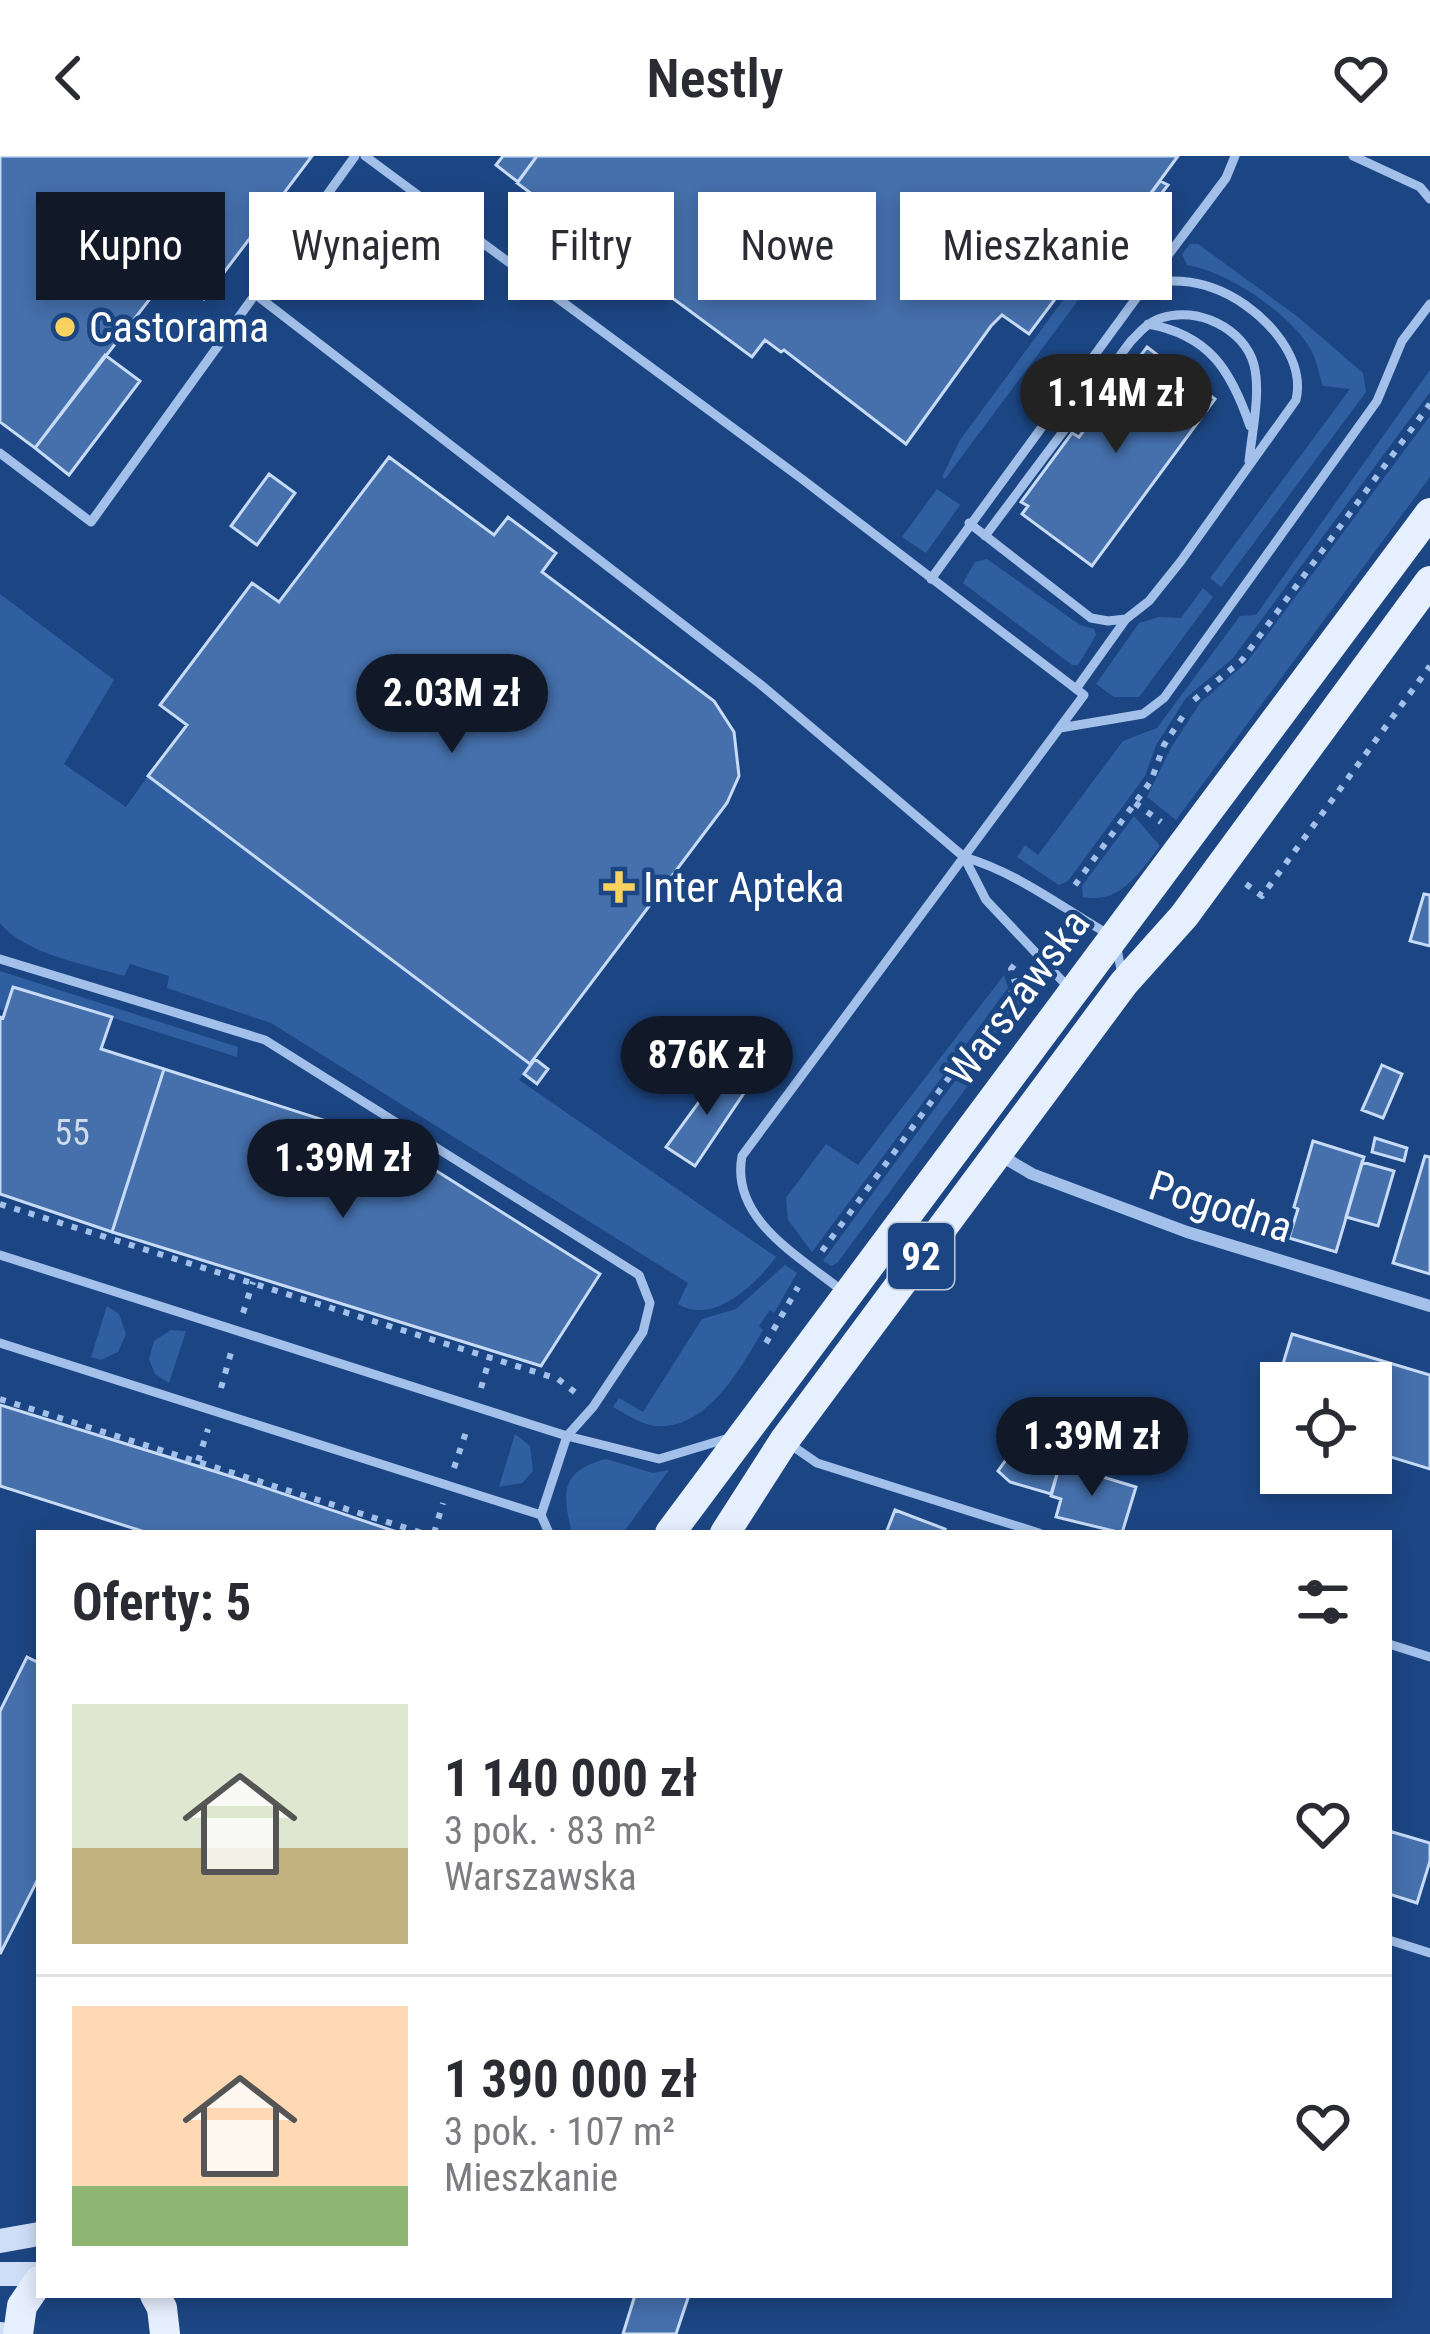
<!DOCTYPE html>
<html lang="pl">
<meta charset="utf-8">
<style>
body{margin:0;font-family:"Roboto Condensed",sans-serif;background:#f7f7f7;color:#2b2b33;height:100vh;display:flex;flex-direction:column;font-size:45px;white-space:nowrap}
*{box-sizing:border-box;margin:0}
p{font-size:39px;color:#7c7c81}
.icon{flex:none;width:66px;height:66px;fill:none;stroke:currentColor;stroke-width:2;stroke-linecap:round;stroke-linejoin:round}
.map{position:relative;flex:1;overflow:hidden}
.side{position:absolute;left:36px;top:1374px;width:1356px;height:768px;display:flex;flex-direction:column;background:#fff;border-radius:0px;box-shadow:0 6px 18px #0003}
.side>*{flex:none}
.hud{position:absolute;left:36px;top:36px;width:1359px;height:108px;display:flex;gap:24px}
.controls{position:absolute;left:1260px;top:1206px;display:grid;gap:24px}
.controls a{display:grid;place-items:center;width:132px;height:132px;border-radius:0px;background:#fff;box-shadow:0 6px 18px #0003;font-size:60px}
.price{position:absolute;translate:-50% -102px;padding:0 27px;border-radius:42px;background:#111827;color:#fff;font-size:39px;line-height:78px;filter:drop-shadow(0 3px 6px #0008)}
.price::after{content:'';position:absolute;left:50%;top:72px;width:36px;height:27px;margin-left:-18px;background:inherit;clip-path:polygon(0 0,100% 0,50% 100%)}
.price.current{background:#222;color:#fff}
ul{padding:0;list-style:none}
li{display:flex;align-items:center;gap:36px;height:300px;padding:0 36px}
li+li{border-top:3px solid #e1e1e2}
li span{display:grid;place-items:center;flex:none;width:336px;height:240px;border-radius:0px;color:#555}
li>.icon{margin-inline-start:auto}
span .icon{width:144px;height:144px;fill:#fffc;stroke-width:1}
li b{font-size:51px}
h2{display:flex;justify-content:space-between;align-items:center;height:144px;padding:0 36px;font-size:51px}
.pill{padding:0 42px;border-radius:0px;background:#fff;box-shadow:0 6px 18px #0003;font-size:42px;line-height:108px}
.pill.current{background:#111827;color:#fff}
header{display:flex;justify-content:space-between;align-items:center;height:156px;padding:0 36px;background:#fff;font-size:54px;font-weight:600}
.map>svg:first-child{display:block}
</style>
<header><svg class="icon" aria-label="back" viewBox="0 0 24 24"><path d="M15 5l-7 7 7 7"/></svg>Nestly<svg class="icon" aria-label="heart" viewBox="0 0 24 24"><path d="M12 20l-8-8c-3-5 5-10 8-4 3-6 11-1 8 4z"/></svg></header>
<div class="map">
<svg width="1430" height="2178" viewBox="0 0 1430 2178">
<rect width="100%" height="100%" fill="#1c4683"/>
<path fill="#305fa1" d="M 1190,88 L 1198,88 L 1298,161 L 1363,217 L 1366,236 L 1221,431 L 1210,422 L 1350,233 L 1323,230 C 1319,219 1317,205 1311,194 C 1291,158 1227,115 1187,109 L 1182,98 Z
M 1072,132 L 1082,139 L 945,323 L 942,321 L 960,284 Z
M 1430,214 L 1430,236 L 1233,502 L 1186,542 L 1156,589 L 1145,620 L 1068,725 L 1059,729 L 1017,701 L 1025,689 L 1038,699 L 1123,585 L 1157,572 L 1240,460 L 1256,459 Z
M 1430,260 L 1430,321 L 1176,664 L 1147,641 L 1171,592 L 1200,547 L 1247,506 Z
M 937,333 L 960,349 L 926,397 L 902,381 Z
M 987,403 L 1080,469 L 1094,473 L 1096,479 L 1078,509 L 1072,509 L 963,427 L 975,406 Z
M 1203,432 L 1213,441 L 1139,541 L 1114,541 L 1096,528 L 1139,467 L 1159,461 L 1181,462 Z
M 0,438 L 114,524 L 64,608 L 126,651 L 148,620 L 530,908 L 519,924 L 776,1101 C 757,1127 713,1170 678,1148 L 688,1127 L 271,867 L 167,832 L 169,820 L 130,808 L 124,820 C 86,808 26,799 0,767 Z
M 1134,660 L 1160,690 C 1137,719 1120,748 1083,741 L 1082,730 Z
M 0,815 L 238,891 L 237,901 L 14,831 L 6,855 L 0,853 Z
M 1004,819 L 1008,832 L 812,1096 L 788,1064 L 786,1042 L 826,988 L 858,1009 Z
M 1021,835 L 1019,852 L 1008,875 L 838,1106 L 832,1110 L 823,1105 Z
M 785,1109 L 797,1117 L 774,1157 L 770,1154 L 759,1170 L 763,1174 C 741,1212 707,1274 656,1270 C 640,1268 626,1258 613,1251 L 619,1242 L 643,1256 L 702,1163 L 736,1153 Z
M 107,1150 L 119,1158 L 126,1178 L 118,1196 L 101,1204 L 91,1201 Z
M 171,1174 L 186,1175 L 169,1227 L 155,1218 L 149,1203 L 154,1185 Z
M 515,1278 L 530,1290 L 533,1315 L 522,1327 L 499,1331 Z
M 606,1303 L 653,1317 L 669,1314 L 623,1377 L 572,1377 C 562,1337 560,1315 606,1303 Z"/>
<path fill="#4570ac" stroke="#c7dbf7" stroke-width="3" d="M 0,0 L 312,0 L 204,143 L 169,118 L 35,292 L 0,266 Z
M 503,0 L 537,0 L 518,26 L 496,9 Z
M 537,0 L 1178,0 L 1085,127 L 1073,119 L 1029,178 L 1002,159 L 991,170 L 906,288 L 784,194 L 781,196 L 765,184 L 752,201 L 517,27 Z
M 1160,25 L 1168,29 L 1151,51 L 1144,47 Z
M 1124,92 L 1144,107 L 1133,121 L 1113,107 Z
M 1147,191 L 1215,243 L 1092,410 L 1022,358 L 1028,350 L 1021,346 L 1072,277 L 1079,281 L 1106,245 L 1100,240 L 1112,223 L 1119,228 Z
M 105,199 L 140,225 L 69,319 L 35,292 Z
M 389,301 L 494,379 L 508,361 L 556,397 L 542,416 L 714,545 L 734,576 L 739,620 L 727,647 L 530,908 L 148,620 L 187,569 L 160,549 L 252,427 L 279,446 Z
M 269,318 L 295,337 L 257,389 L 231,370 Z
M 1424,738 L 1430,739 L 1430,790 L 1410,785 Z
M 13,831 L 112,861 L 101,893 L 164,913 L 112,1076 L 0,1038 L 0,861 L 3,862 Z
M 535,903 L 548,913 L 537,928 L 524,918 Z
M 1382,909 L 1402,918 L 1383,962 L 1362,954 Z
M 164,913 L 389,985 L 600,1118 L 541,1210 L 112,1076 Z
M 723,913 L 748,931 L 695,1010 L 666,991 Z
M 1375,982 L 1407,992 L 1404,1005 L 1372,996 Z
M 1313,985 L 1364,1001 L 1336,1096 L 1289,1082 L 1298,1053 L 1294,1051 Z
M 1425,1000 L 1430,1001 L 1430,1118 L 1393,1107 Z
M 1362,1006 L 1394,1015 L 1378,1070 L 1346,1061 Z
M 1292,1178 L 1430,1219 L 1430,1313 L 1371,1295 L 1371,1227 L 1281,1227 L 1281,1268 L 1266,1264 Z
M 0,1249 L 233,1321 L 400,1377 L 148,1377 L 0,1330 Z
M 1084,1255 L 1132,1269 L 1127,1288 L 1138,1291 L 1134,1306 L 1122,1302 L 1118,1317 L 1066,1300 Z
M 1013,1294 L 1060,1308 L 1051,1338 L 1010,1326 L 998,1315 Z
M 1060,1308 L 1136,1331 L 1122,1377 L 1056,1361 L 1061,1343 L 1051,1340 Z
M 895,1354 L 945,1373 L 943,1377 L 886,1377 Z
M 27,1501 L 39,1507 L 39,1721 L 0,1798 L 0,1555 Z
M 1389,1675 L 1430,1687 L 1430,1705 L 1417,1747 L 1389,1738 Z
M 635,2139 L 689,2139 L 676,2178 L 623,2178 Z"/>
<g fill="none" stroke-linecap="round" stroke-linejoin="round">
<path stroke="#a2c0ea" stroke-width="6" stroke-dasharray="6 9" stroke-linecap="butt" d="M 1194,544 L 1242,504 L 1430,248
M 1135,647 L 1161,666
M 1246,728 L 1262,740 L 1430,510
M 1075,729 L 1151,625 L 1164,589 L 1183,560
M 0,1048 L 558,1223 L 576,1237
M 822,1095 L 1016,830 L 1011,813 L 1015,808
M 243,1157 L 253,1126
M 766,1187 L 798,1131
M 221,1232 L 232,1193
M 481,1232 L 490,1201
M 0,1243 L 422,1377
M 198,1305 L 208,1273
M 454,1312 L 467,1273
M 434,1377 L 443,1347"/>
<path stroke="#a2c0ea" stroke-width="9" d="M 365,0 L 802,323 L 1084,539 L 742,1000 C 730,1063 799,1100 841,1134
M 1353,0 L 1420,31 L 1430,43
M 1148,126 L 1226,22 L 1235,0
M 255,138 L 760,528 L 896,643 L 964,701 L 986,744 L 1069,832
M 1148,168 C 1209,179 1231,214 1250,270
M 0,297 L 91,366 L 355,0
M 969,367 L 1091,462 L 1108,465 L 1126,463
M 985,380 L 1131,185 C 1140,176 1148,166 1161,162 C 1197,150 1244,172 1254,209 C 1261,237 1252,276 1249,305
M 931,423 L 1148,126 C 1171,124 1192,124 1213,132 C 1256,147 1307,197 1296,244 L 1181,405 L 1149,445 L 1126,463 L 1076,533
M 1060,572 L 1143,558 L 1164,542 L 1377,245 L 1402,185 L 1430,148
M 964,701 C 1019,717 1065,754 1115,782 L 1122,819
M 0,803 L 265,884 L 639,1119 L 650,1147 L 643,1176 L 593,1251 L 567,1280 L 541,1359
M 0,1099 L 567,1280 L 659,1303 L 729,1282
M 0,1187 L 541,1359 L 549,1377
M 791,1289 L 817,1307 L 1039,1377
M 1389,1488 L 1430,1501
M 1389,1784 L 1430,1797"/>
<path stroke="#a2c0ea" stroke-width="12" d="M 998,998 L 1032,1018 L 1187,1076 L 1430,1150"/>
<path stroke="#cedef7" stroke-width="24" d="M 0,2085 L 39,2078
M 0,2118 L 39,2118
M 0,2178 L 1,2178"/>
<path stroke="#e6effe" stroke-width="30" d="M 670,1377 L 1430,357
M 725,1377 L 784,1285 L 1124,827 L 1184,760 L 1430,425
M 155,2139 L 162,2152 L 165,2178
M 18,2178 L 22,2150 L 39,2125"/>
</g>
<g fill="#fad260" stroke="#1c4683" stroke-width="4.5">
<circle cx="65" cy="171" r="12"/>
<path d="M613 713h12v12h12v12h-12v12h-12v-12h-12v-12h12z"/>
</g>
<g text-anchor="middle" stroke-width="9" stroke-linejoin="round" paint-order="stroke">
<g font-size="36" fill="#d0dbea">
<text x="72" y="989">55</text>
</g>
<rect fill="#1c4683" stroke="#bbc8da" stroke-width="3" x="888" y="1067" width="66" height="66" rx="9"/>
<g font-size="39" font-weight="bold" fill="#fff">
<text x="921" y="1114">92</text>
</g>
<g font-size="42" fill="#fff" stroke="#1c4683" text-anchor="start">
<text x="89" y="186">Castorama</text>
<text x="643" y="746">Inter Apteka</text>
</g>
<g font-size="42" fill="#fff" stroke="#1c4683">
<text transform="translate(1017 841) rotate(-53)" y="15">Warszawska</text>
<text transform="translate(1221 1050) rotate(18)" y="15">Pogodna</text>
</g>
</g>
</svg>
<div class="controls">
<a><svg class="icon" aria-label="locate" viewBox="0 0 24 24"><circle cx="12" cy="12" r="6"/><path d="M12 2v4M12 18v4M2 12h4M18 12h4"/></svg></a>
</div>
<b class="price current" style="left:1116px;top:300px">1.14M zł</b>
<b class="price" style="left:452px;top:600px">2.03M zł</b>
<b class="price" style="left:707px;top:962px">876K zł</b>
<b class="price" style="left:343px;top:1065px">1.39M zł</b>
<b class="price" style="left:1092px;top:1343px">1.39M zł</b>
<div class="hud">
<a class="pill current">Kupno</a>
<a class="pill">Wynajem</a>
<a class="pill">Filtry</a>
<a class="pill">Nowe</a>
<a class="pill">Mieszkanie</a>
</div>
<section class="side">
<h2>Oferty: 5<svg class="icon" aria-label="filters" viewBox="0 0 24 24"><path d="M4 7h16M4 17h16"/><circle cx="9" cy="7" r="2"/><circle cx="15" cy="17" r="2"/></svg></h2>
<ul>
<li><span style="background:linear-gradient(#dfe7d0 60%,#c2b280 0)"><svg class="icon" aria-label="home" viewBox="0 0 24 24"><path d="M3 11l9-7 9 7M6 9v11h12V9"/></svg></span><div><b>1 140 000 zł</b><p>3 pok. · 83 m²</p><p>Warszawska</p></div><svg class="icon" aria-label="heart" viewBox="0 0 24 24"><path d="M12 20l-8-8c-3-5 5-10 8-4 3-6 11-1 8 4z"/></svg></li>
<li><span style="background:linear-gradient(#ffd9b3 75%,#8fb573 0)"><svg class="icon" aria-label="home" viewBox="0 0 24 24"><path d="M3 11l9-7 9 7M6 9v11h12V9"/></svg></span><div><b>1 390 000 zł</b><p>3 pok. · 107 m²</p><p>Mieszkanie</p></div><svg class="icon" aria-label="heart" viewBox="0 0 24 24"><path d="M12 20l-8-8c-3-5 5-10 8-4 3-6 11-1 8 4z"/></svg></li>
</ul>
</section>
</div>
